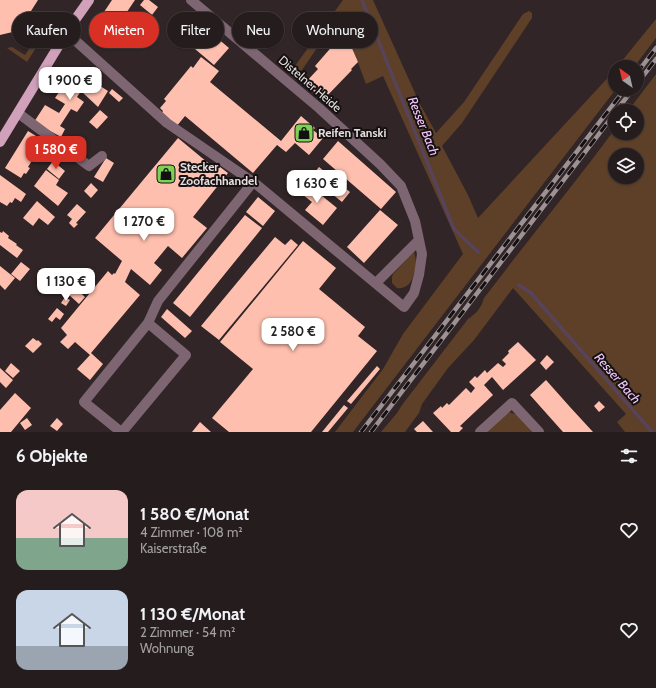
<!DOCTYPE html>
<html lang="de">
<meta charset="utf-8">
<style>
body{margin:0;font-family:Cabin,sans-serif;background:#31292a;color:#f1f3f6;height:100vh;display:flex;flex-direction:column;font-size:15px;white-space:nowrap}
*{box-sizing:border-box;margin:0}
p{font-size:13px;color:#a3a1a4}
.icon{flex:none;width:22px;height:22px;fill:none;stroke:currentColor;stroke-width:2;stroke-linecap:round;stroke-linejoin:round}
.map{position:relative;height:432px;overflow:hidden}
.details{display:flex;flex-direction:column;background:#251c1d;flex:1}
.details>*{flex:none}
.top-card{position:absolute;left:12px;top:12px;width:400px;height:36px;display:flex;gap:8px}
.needle{width:26px;rotate:326deg}
.buttons{position:absolute;left:608px;top:60px;display:grid;gap:8px}
.buttons a{display:grid;place-items:center;width:36px;height:36px;border-radius:50%;background:#251c1d;box-shadow:0 1px 3px #0004,0 0 0 1px #423a3b;font-size:20px}
.price{position:absolute;translate:-50% -34px;padding:0 9px;border-radius:8px;background:#fff;color:#222;font-size:13px;line-height:26px;filter:drop-shadow(0 1px 2px #0008)}
.price::after{content:'';position:absolute;left:50%;top:24px;width:12px;height:9px;margin-left:-6px;background:inherit;clip-path:polygon(0 0,100% 0,50% 100%)}
.price.selected{background:#d93025;color:#fff}
ul{padding:0;list-style:none}
li{display:flex;align-items:center;gap:12px;height:100px;padding:0 16px}
li span{display:grid;place-items:center;flex:none;width:112px;height:80px;border-radius:12px;color:#555}
li>.icon{margin-inline-start:auto}
span .icon{width:48px;height:48px;fill:#fffc;stroke-width:1}
li b{font-size:17px}
h2{display:flex;justify-content:space-between;align-items:center;height:48px;padding:0 16px;font-size:17px}
.chip{padding:0 14px;border-radius:18px;background:#251c1d;box-shadow:0 1px 3px #0004,0 0 0 1px #423a3b;font-size:14px;line-height:36px}
.chip.selected{background:#d93025;color:#fff}
.map>svg:first-child{display:block}
</style>
<div class="map">
<svg width="656" height="432" viewBox="0 0 656 432">
<rect width="100%" height="100%" fill="#312527"/>
<path fill="#5d4027" fill-rule="evenodd" d="M 343,0 L 373,0 L 420,104 L 436,133 L 464,102 L 523,14 L 529,11 L 532,13 L 532,18 L 462,123 L 442,146 L 468,195 L 478,218 L 615,70 L 615,89 L 616,89 L 353,432 L 335,432 L 383,369 L 403,334 L 463,254 L 383,76 L 366,84 L 340,15 L 295,80 L 289,74 Z
M 49,19 L 53,21 L 27,62 L 7,48 L 12,47 L 25,55 Z
M 656,19 L 656,38 L 634,67 L 617,67 Z
M 656,74 L 656,432 L 625,432 L 617,422 L 626,414 L 513,288 L 474,340 L 448,368 L 422,404 L 419,413 L 405,432 L 381,432 L 397,413 L 402,405 L 468,319 C 477,313 481,308 484,298 C 527,241 573,186 615,129 L 615,133 L 637,133 L 637,111 L 628,111 ZM 615,155 L 637,155 L 637,177 L 615,177 Z
M 414,252 C 419,264 414,291 397,288 L 392,283 L 392,277 L 393,274 Z
M 509,412 L 518,415 L 532,432 L 483,432 L 506,413 Z"/>
<g fill="none" stroke-linecap="round" stroke-linejoin="round">
<path stroke="#57435a" stroke-width="3.5" d="M 362,0 L 454,229 L 478,252
M 519,285 L 531,293 L 652,432"/>
</g>
<path fill="#ffbfae" d="M 0,0 L 38,0 L 24,22 L 24,25 L 21,30 L 0,35 Z
M 112,0 L 135,0 L 108,40 L 92,30 Z
M 144,0 L 149,0 L 158,7 L 152,15 L 140,5 Z
M 178,14 L 195,29 L 202,21 L 210,29 L 204,36 L 200,33 L 192,42 L 170,23 Z
M 339,18 L 358,62 L 351,69 L 352,70 L 323,100 L 305,83 L 318,69 L 315,66 L 335,43 L 326,36 Z
M 210,32 L 229,48 L 214,65 L 195,49 Z
M 201,57 L 219,71 L 210,82 L 281,141 L 301,116 L 315,128 L 313,130 L 323,138 L 309,155 L 295,143 L 286,152 L 277,145 L 253,173 L 185,116 L 176,127 L 161,114 L 163,111 L 160,108 L 166,101 L 164,99 L 191,66 L 193,68 Z
M 75,68 L 78,70 L 79,68 L 90,74 L 88,76 L 90,78 L 86,85 L 94,90 L 97,84 L 108,91 L 98,107 L 81,91 L 77,97 L 84,102 L 77,112 L 71,109 L 60,126 L 65,129 L 61,137 L 34,122 L 45,105 L 59,113 L 65,104 L 55,98 Z
M 112,89 L 123,98 L 119,102 L 109,93 Z
M 100,110 L 108,117 L 97,129 L 89,122 Z
M 28,131 L 44,141 L 41,146 L 43,147 L 38,156 L 36,155 L 33,159 L 28,167 L 30,168 L 26,174 L 24,173 L 21,178 L 5,168 Z
M 178,138 L 213,167 L 216,164 L 228,173 L 193,217 L 207,228 L 182,258 L 168,246 L 154,263 L 162,270 L 150,285 L 131,269 L 125,282 L 140,295 L 91,353 L 103,364 L 90,380 L 77,369 L 90,355 L 75,342 L 68,349 L 60,342 L 67,335 L 61,328 L 108,271 L 112,275 L 114,273 L 115,274 L 122,261 L 95,238 Z
M 338,141 L 396,192 L 381,209 L 323,159 Z
M 106,158 L 114,163 L 103,182 L 94,177 Z
M 53,161 L 65,171 L 59,179 L 47,169 Z
M 319,167 L 350,192 L 342,202 L 311,177 Z
M 46,170 L 59,180 L 56,185 L 68,193 L 58,206 L 34,186 Z
M 0,175 L 26,194 L 21,202 L 15,198 L 12,203 L 10,202 L 7,206 L 0,202 Z
M 305,182 L 337,208 L 323,225 L 305,210 L 312,202 L 298,191 Z
M 91,183 L 98,190 L 91,198 L 84,191 Z
M 258,197 L 275,211 L 263,226 L 246,212 Z
M 37,201 L 55,217 L 48,225 L 39,218 L 33,226 L 23,218 Z
M 77,204 L 86,212 L 76,223 L 78,224 L 74,228 L 69,223 L 72,219 L 67,215 Z
M 380,210 L 398,225 L 364,263 L 347,247 Z
M 245,215 L 262,228 L 190,317 L 173,303 Z
M 3,231 L 9,236 L 8,238 L 17,244 L 16,245 L 23,250 L 17,258 L 0,245 L 0,232 L 2,233 Z
M 275,237 L 285,245 L 291,239 L 298,245 L 219,340 L 201,326 Z
M 303,241 L 336,268 L 319,289 L 365,327 L 358,336 L 377,351 L 311,432 L 229,432 L 212,418 L 253,369 L 220,342 Z
M 21,262 L 30,269 L 20,281 L 11,274 Z
M 0,266 L 15,278 L 5,290 L 0,285 Z
M 74,287 L 85,297 L 79,304 L 68,294 Z
M 65,297 L 70,300 L 66,306 L 61,303 Z
M 57,308 L 64,314 L 60,320 L 56,317 L 52,322 L 48,319 Z
M 167,309 L 192,331 L 185,338 L 161,317 Z
M 33,338 L 37,341 L 38,340 L 42,344 L 33,353 L 25,346 Z
M 518,342 L 536,360 L 503,390 L 492,377 L 484,385 L 493,395 L 460,426 L 463,428 L 459,432 L 451,432 L 433,413 L 441,406 L 442,408 L 447,403 L 449,405 L 466,388 L 471,393 L 475,388 L 469,382 L 475,376 L 477,378 L 485,370 L 487,373 L 498,363 L 503,367 L 506,364 L 502,360 L 509,353 L 508,351 Z
M 547,355 L 554,362 L 546,370 L 540,363 Z
M 11,363 L 20,371 L 13,378 L 5,371 Z
M 377,366 L 380,369 L 351,404 L 347,401 Z
M 0,368 L 13,380 L 6,388 L 0,382 Z
M 546,380 L 570,407 L 593,432 L 563,432 L 530,395 Z
M 15,393 L 31,408 L 11,432 L 0,432 L 0,410 Z
M 599,401 L 605,407 L 599,412 L 594,406 Z
M 344,405 L 348,408 L 328,432 L 322,432 Z
M 27,418 L 32,425 L 25,430 L 20,423 Z
M 57,418 L 63,424 L 57,431 L 50,426 Z
M 423,421 L 433,432 L 417,432 L 414,429 Z
M 200,422 L 211,432 L 192,432 Z"/>
<g fill="none" stroke-linecap="round" stroke-linejoin="round">
<path stroke="#7d6572" stroke-width="10" d="M 67,33 L 167,123 L 256,184 L 404,307 L 414,293 L 419,275 L 422,254 L 415,221 L 401,186 L 380,164 L 319,108 L 191,0
M 18,113 L 89,166 L 102,156
M 376,283 L 418,241
M 121,432 L 84,402 L 148,323 L 158,301 L 253,182
M 122,432 L 186,355 L 148,323
M 480,432 L 512,403 L 539,432"/>
<path stroke="#d1a1bb" stroke-width="10" d="M 0,142 L 70,27 L 89,0"/>
<defs>
<path id="rail" d="M 637,73 L 656,48
M 637,84 L 656,59
M 616,111 L 633,89
M 361,432 L 625,89
M 371,432 L 615,113"/>
</defs>
<use href="#rail" stroke="#9c9294" stroke-width="4.5"/>
<use href="#rail" stroke="#151011" stroke-width="3" stroke-dasharray="9" stroke-linecap="butt"/>
</g>
<defs>
<symbol id="shop-square" viewBox="-11 -11 22 22"><rect x="-9" y="-9" width="18" height="18" rx="4" fill="#7dd154" stroke="#151011"/><path d="M-5-2.5h2.3a2.7 3.5 0 0 1 5.4 0H5L5.5 6h-11ZM-1.5-2.5h3a1.5 2.3 0 0 0-3 0Z" fill="#111"/></symbol>
</defs>
<g fill-rule="evenodd">
<use href="#shop-square" x="293" y="122" width="22" height="22"/>
<use href="#shop-square" x="155" y="163" width="22" height="22"/>
</g>
<g text-anchor="middle" stroke-width="4" stroke-linejoin="round" paint-order="stroke">
<g font-size="12" fill="#e6dedf" stroke="#151011">
<text transform="translate(310 84) rotate(41)" y="4">Distelner Heide</text>
</g>
<g font-size="12" font-weight="bold" fill="#e6dedf" stroke="#151011" text-anchor="start">
<text x="318" y="137">Reifen Tanski</text>
<text x="180" y="171">Stecker<tspan x="180" dy="14">Zoofachhandel</tspan></text>
</g>
<g font-size="13" font-style="italic" fill="#f1c5fb" stroke="#151011">
<text transform="translate(424 126) rotate(68)" y="5">Resser Bach</text>
<text transform="translate(618 378) rotate(49)" y="5">Resser Bach</text>
</g>
</g>
</svg>
<div class="buttons">
<a><svg class="needle" viewBox="-14 -14 28 28"><path d="M0-13l5 13h-10z" fill="#e53935"/><path d="M0 13l5-13h-10z" fill="#a3a1a4"/></svg></a>
<a><svg class="icon" aria-label="locate" viewBox="0 0 24 24"><circle cx="12" cy="12" r="6"/><path d="M12 2v4M12 18v4M2 12h4M18 12h4"/></svg></a>
<a><svg class="icon" aria-label="layers" viewBox="0 0 24 24"><path d="M12 4l9 5-9 5-9-5zM3 14l9 5 9-5"/></svg></a>
</div>
<b class="price" style="left:70px;top:101px">1 900 €</b>
<b class="price selected" style="left:56px;top:170px">1 580 €</b>
<b class="price" style="left:317px;top:204px">1 630 €</b>
<b class="price" style="left:144px;top:242px">1 270 €</b>
<b class="price" style="left:66px;top:302px">1 130 €</b>
<b class="price" style="left:293px;top:352px">2 580 €</b>
<div class="top-card">
<a class="chip">Kaufen</a>
<a class="chip selected">Mieten</a>
<a class="chip">Filter</a>
<a class="chip">Neu</a>
<a class="chip">Wohnung</a>
</div>
</div>
<section class="details">
<h2>6 Objekte<svg class="icon" aria-label="filters" viewBox="0 0 24 24"><path d="M4 7h16M4 17h16"/><circle cx="9" cy="7" r="2"/><circle cx="15" cy="17" r="2"/></svg></h2>
<ul>
<li><span style="background:linear-gradient(#f6c9c9 60%,#7fa58c 0)"><svg class="icon" aria-label="home" viewBox="0 0 24 24"><path d="M3 11l9-7 9 7M6 9v11h12V9"/></svg></span><div><b>1 580 €/Monat</b><p>4 Zimmer · 108 m²</p><p>Kaiserstraße</p></div><svg class="icon" aria-label="heart" viewBox="0 0 24 24"><path d="M12 20l-8-8c-3-5 5-10 8-4 3-6 11-1 8 4z"/></svg></li>
<li><span style="background:linear-gradient(#c9d6e8 70%,#9aa5b1 0)"><svg class="icon" aria-label="home" viewBox="0 0 24 24"><path d="M3 11l9-7 9 7M6 9v11h12V9"/></svg></span><div><b>1 130 €/Monat</b><p>2 Zimmer · 54 m²</p><p>Wohnung</p></div><svg class="icon" aria-label="heart" viewBox="0 0 24 24"><path d="M12 20l-8-8c-3-5 5-10 8-4 3-6 11-1 8 4z"/></svg></li>
</ul>
</section>
